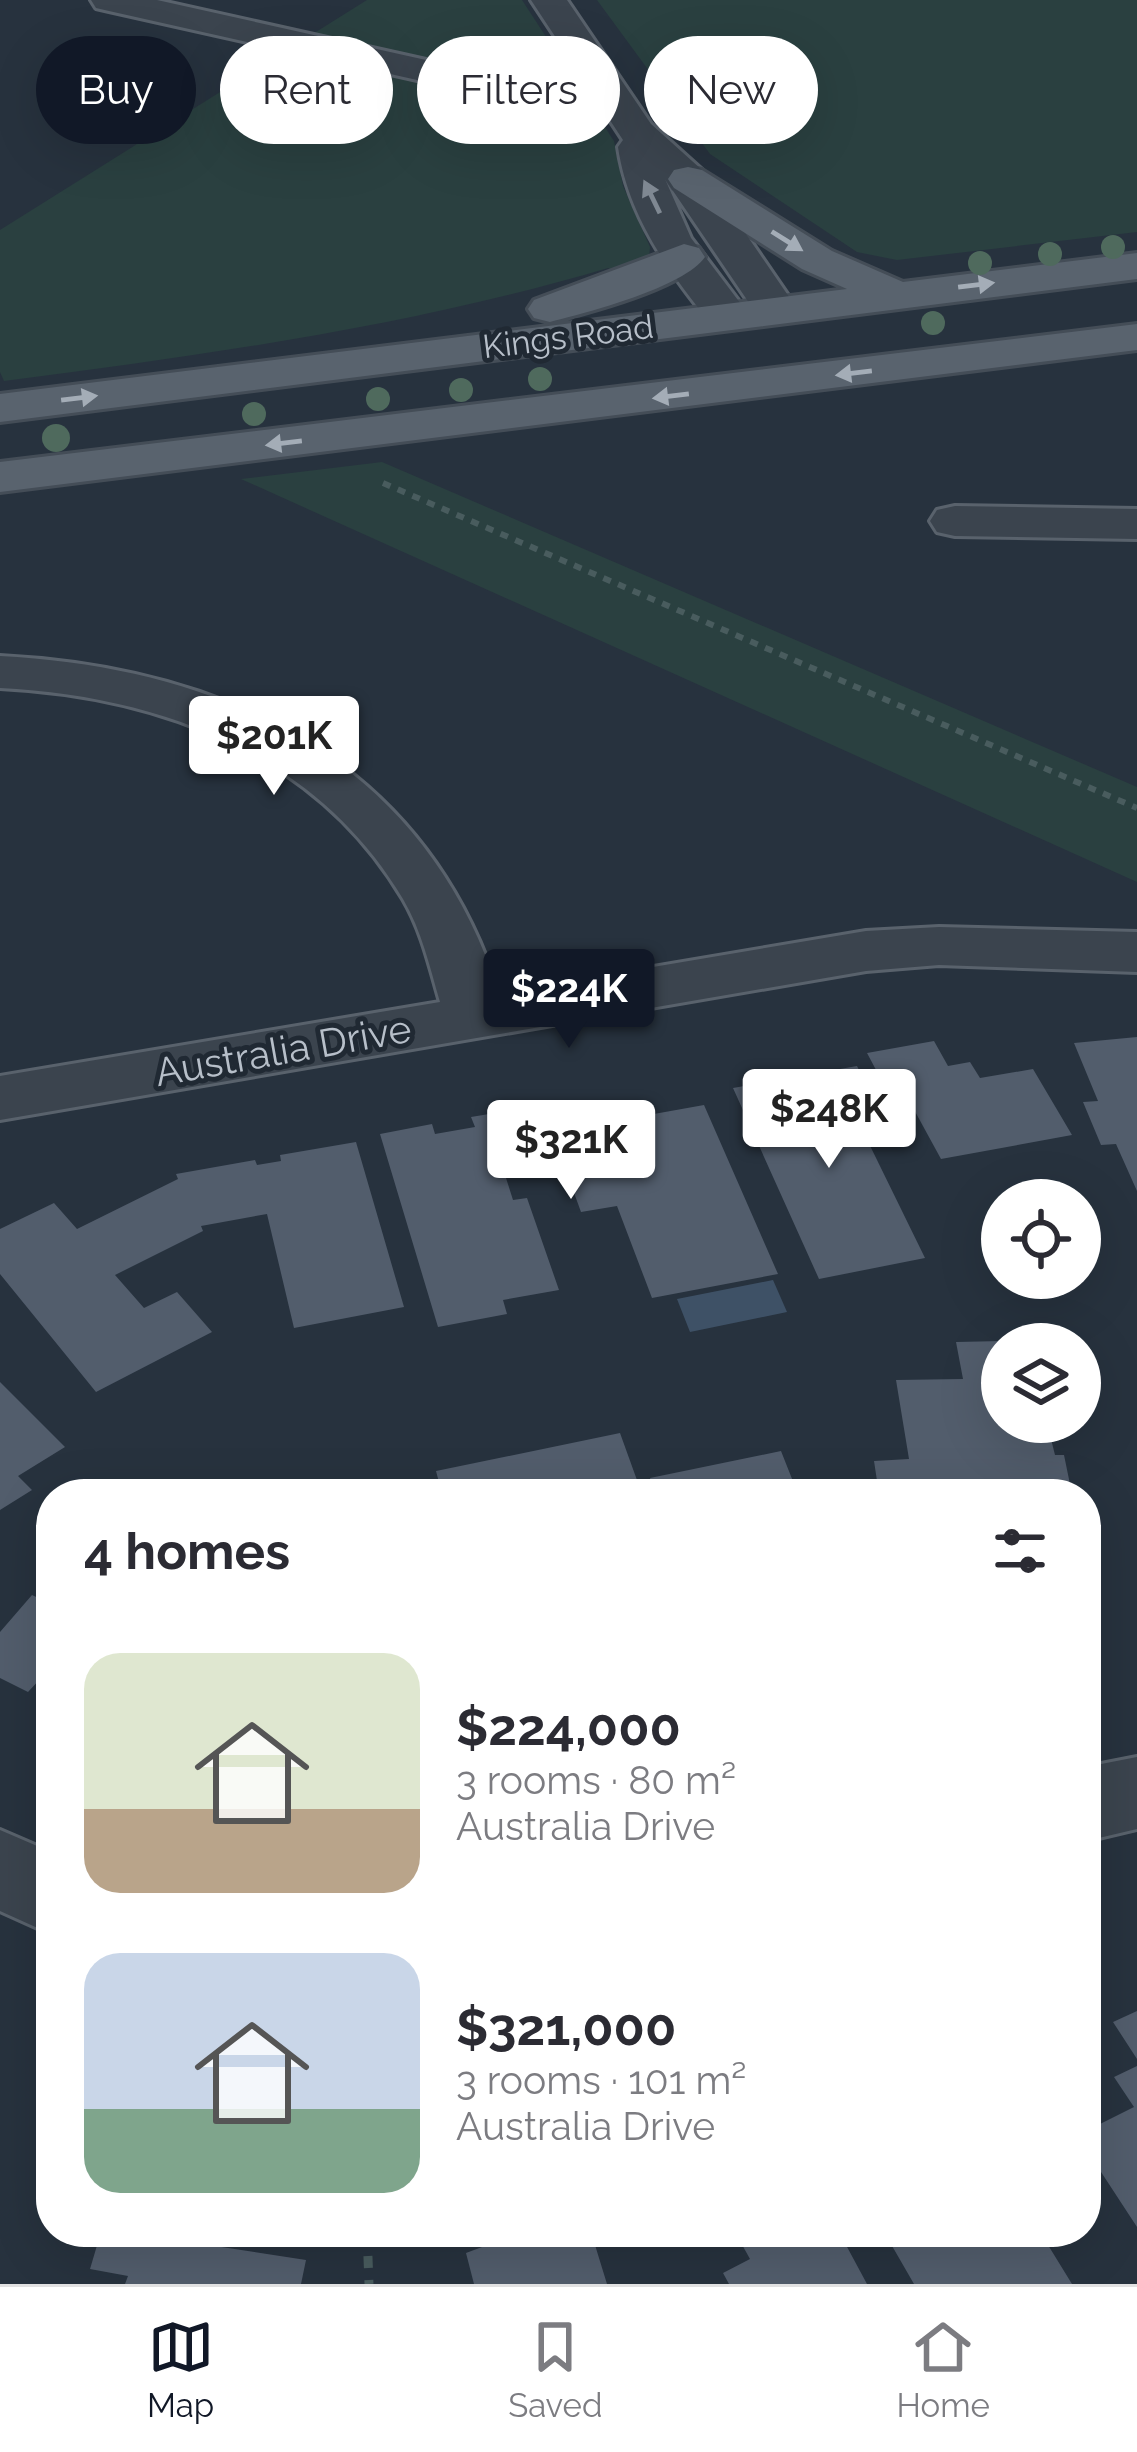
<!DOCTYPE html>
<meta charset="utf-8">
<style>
body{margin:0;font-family:Raleway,sans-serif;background:#f7f7f7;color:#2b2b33;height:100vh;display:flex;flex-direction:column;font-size:45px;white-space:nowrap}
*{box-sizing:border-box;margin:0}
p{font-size:39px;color:#7c7c81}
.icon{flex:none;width:66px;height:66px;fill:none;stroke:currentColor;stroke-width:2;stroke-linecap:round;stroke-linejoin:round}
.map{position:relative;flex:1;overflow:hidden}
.sheet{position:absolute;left:36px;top:1479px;width:1065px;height:768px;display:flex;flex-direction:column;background:#fff;border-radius:48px;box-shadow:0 12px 48px #0002}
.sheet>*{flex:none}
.hud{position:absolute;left:36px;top:36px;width:1065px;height:108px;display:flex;gap:24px}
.buttons{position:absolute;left:981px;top:1179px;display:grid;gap:24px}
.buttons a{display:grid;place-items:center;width:120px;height:120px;border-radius:50%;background:#fff;box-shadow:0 12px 48px #0002;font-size:60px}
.price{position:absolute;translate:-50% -102px;padding:0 27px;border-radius:12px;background:#fff;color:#222;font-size:39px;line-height:78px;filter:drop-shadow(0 3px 6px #0008)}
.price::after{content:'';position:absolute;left:50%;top:72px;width:36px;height:27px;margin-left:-18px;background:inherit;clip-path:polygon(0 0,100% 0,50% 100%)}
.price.active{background:#111827;color:#fff}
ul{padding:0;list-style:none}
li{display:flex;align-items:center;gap:36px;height:300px;padding:0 48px}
li span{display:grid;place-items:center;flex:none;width:336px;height:240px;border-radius:36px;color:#555}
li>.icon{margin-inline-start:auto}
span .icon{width:144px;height:144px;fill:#fffc;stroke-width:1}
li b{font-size:51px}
h2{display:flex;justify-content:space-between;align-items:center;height:144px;padding:0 48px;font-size:51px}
.chip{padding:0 42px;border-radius:54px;background:#fff;box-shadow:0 12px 48px #0002;font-size:42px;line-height:108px}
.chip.active{background:#111827;color:#fff}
.tab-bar{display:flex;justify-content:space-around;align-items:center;height:168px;border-top:3px solid #e1e1e2;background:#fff;font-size:33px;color:#7c7c81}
.tab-bar a{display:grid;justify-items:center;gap:6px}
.tab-bar .active{color:#111827}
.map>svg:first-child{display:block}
</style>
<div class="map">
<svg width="1137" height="2284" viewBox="0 0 1137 2284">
<rect width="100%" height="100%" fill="#27323e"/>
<path fill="#2a4040" d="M 367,0 L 522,0 L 614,141 L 623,186 L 650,247 L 649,258 L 625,275 L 608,268 C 413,326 206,355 4,381 L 0,372 L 0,230 Z
M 597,0 L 1137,0 L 1137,232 L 897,260 L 857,252 L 710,154 Z
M 382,462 L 1137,787 L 1137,882 L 241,479 Z"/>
<path fill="#3e5166" d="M 773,1280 L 787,1312 L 690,1332 L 677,1299 Z"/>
<path fill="#525d6c" d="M 1137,1037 L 1137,1191 L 1116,1144 L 1101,1145 L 1083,1102 L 1098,1101 L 1074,1043 Z
M 934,1041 L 948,1066 L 970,1062 L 980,1078 L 1033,1069 L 1072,1135 L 941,1159 L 906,1095 L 891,1098 L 867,1053 Z
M 857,1066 L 878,1108 L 854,1113 L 925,1258 L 819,1279 L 733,1088 Z
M 619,1101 L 626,1119 L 704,1105 L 778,1274 L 652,1298 L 617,1206 L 581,1212 L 565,1168 L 506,1178 L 513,1200 L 527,1198 L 559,1290 L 503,1300 L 507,1314 L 438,1327 L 380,1134 L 432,1124 L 435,1134 L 475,1127 L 471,1117 L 542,1105 L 545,1114 Z
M 356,1142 L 404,1307 L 294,1328 L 267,1214 L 201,1226 L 203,1231 L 115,1275 L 144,1308 L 177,1292 L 212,1332 L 96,1392 L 0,1274 L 0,1229 L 54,1203 L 77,1229 L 178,1179 L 176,1174 L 255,1160 L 257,1165 L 281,1161 L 280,1155 Z
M 1002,1341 L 1002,1422 L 1056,1422 L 1060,1439 L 1051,1439 L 1055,1455 L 1064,1455 L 1072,1494 L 879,1494 L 874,1461 L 909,1459 L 896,1380 L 963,1379 L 956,1342 Z
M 0,1382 L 65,1447 L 18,1476 L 32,1490 L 0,1510 Z
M 620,1433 L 642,1494 L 442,1494 L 436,1471 Z
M 781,1451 L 798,1494 L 655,1494 L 650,1478 Z
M 32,1595 L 51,1604 L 51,1681 L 42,1677 L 28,1692 L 0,1678 L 0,1632 Z
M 1137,2011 L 1137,2059 L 1113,2022 Z
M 1137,2066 L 1137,2227 L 1086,2149 L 1086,2131 L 1134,2107 L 1114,2077 Z
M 101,2232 L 218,2232 L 215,2246 L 306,2260 L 301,2284 L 125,2284 L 128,2276 L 90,2269 Z
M 478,2232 L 591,2232 L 607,2284 L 474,2284 L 466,2253 L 482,2247 Z
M 735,2232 L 839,2232 L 867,2284 L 729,2284 L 723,2273 L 750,2259 Z
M 884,2232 L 1040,2232 L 1072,2284 L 914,2284 Z"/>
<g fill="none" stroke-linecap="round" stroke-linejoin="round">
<defs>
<path id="minor" d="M 91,0 L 157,0 L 444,64 L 564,50 L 531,0 L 567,0 L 651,124 L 702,170 L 798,310 L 792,319 L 776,323 L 760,319 L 665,179 L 691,238 L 750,316 L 744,325 L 728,329 L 712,325 C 669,272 628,216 618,147 L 623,140 L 577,70 L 444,86 L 109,11 L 96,8 Z
M 955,506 L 1137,509 L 1137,539 L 955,536 L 937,532 L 930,521 L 937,510 Z
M 0,656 C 229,668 425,762 499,993 L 866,931 L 939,927 L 1137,932 L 1137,972 L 939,965 L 866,971 L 0,1120 L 0,1076 L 440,1002 C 430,968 422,931 403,899 C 317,754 160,696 0,688 Z
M 1137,1757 L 1137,1829 L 1086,1841 L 1086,1767 Z
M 0,1830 L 51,1852 L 51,1934 L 0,1911 Z"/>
<path id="major" d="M 688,167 L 702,170 L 832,251 L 903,282 L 1137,253 L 1137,279 L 0,422 L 0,394 L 847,289 L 802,269 L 674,188 L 668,179 L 674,170 Z
M 684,244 L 699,248 L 705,257 C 685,287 586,313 550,322 L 534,318 L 528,309 L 534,300 Z
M 1137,324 L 1137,350 L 0,492 L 0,462 Z"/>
</defs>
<use href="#minor" stroke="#59626c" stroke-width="6"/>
<use href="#major" stroke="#444d57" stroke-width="6"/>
<path stroke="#495c5e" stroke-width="6" stroke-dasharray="8 8" stroke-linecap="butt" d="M 383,483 L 1137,808"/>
<path stroke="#495c5e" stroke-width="9" stroke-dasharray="12 12" stroke-linecap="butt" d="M 367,2232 L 369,2284"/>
<use href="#minor" fill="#3b444e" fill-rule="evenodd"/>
<use href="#major" fill="#59636e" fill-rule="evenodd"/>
</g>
<g fill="#4f6a5d">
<circle cx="1113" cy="247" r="12"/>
<circle cx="1050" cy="254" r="12"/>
<circle cx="980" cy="263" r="12"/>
<circle cx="933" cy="323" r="12"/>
<circle cx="540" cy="379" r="12"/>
<circle cx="461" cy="390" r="12"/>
<circle cx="378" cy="399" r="12"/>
<circle cx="254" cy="414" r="12"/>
<circle cx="56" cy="438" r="14"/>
</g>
<defs><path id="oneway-solid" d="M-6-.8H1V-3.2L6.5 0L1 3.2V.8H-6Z" transform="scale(3)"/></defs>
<use fill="#7f8892" href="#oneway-solid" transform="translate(652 197) rotate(-116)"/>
<g fill="#a4adb7">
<use href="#oneway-solid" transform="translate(787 241) rotate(32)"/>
<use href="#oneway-solid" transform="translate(976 285) rotate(-7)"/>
<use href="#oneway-solid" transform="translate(854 373) rotate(173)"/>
<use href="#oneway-solid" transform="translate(671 396) rotate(173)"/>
<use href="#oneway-solid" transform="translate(79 398) rotate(-7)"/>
<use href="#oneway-solid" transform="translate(284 443) rotate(173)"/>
</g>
<g text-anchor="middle" stroke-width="10" stroke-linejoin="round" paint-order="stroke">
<g font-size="33" fill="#b7bfc9" stroke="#202933">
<text transform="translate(568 336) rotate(-7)" y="12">Kings Road</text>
</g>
<g font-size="39" fill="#b7bfc9" stroke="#202933">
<text transform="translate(283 1050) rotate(-10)" y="14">Australia Drive</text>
</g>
</g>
</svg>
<div class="buttons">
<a><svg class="icon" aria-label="locate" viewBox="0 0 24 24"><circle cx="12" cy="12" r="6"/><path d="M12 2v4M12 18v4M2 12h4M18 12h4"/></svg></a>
<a><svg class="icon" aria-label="layers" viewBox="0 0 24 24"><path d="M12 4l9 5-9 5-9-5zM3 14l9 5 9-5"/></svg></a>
</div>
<b class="price" style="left:274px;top:798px">$201K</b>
<b class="price active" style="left:569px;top:1051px">$224K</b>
<b class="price" style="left:829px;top:1171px">$248K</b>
<b class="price" style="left:571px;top:1202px">$321K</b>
<div class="hud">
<a class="chip active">Buy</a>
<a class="chip">Rent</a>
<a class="chip">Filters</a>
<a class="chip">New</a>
</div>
<section class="sheet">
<h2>4 homes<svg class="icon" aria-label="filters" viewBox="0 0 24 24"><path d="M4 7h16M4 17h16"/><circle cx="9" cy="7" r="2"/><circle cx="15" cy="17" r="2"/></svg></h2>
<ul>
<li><span style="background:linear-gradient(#dfe7d0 65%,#b9a48a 0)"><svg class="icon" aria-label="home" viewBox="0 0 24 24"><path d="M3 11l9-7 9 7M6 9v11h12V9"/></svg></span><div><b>$224,000</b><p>3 rooms · 80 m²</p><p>Australia Drive</p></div></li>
<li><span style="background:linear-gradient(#c9d6e8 65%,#7fa58c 0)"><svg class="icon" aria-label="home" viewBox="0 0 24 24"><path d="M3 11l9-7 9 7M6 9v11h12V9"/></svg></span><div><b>$321,000</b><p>3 rooms · 101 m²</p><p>Australia Drive</p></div></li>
</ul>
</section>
</div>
<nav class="tab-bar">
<a class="active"><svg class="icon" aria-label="map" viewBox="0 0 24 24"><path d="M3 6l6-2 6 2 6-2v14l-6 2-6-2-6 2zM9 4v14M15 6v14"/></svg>Map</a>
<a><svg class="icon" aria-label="saved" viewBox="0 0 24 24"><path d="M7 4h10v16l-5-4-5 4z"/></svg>Saved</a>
<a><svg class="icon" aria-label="home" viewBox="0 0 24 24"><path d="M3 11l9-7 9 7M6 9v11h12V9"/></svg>Home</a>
</nav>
